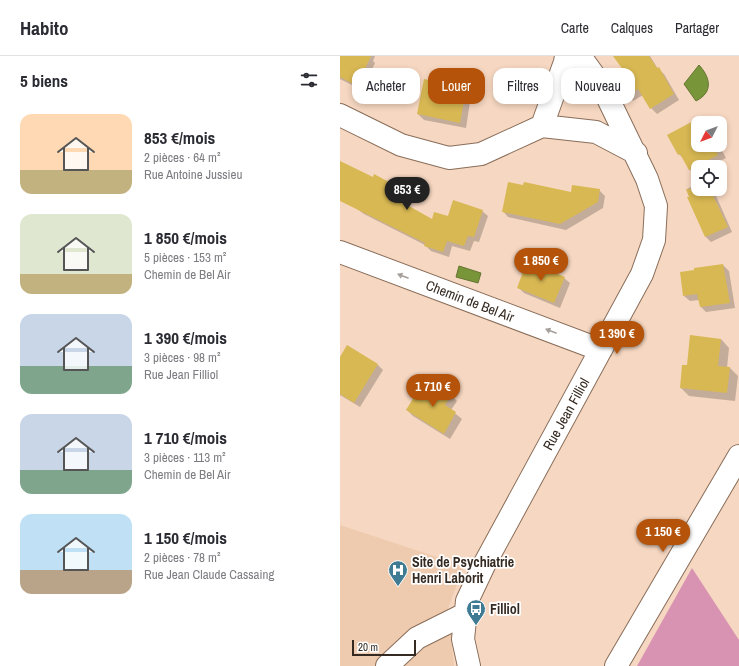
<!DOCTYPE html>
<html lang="fr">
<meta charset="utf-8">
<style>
body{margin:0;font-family:"Archivo Narrow",sans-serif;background:#f7f7f7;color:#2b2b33;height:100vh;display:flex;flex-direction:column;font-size:15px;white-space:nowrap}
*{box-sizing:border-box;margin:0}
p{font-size:13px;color:#7c7c81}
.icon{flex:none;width:22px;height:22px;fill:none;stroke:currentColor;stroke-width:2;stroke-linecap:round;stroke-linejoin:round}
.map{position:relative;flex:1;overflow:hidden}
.sheet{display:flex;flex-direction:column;background:#fff;width:340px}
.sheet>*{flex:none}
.banner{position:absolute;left:12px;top:12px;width:327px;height:36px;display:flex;gap:8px}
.needle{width:26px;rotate:228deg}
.buttons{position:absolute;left:351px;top:60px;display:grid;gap:8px}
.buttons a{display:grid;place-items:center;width:36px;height:36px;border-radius:8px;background:#fff;box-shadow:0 2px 6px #0003;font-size:20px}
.scale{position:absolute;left:12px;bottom:10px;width:64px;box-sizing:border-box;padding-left:4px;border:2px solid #352a21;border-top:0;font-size:11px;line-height:14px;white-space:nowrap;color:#352a21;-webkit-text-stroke:3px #fff;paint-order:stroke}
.price{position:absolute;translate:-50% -34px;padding:0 9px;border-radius:14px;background:#b45309;color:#fff;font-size:13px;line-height:26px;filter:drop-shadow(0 1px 2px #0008)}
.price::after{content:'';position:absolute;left:50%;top:24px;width:12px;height:9px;margin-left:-6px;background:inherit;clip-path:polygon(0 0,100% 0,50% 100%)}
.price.active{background:#222;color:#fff}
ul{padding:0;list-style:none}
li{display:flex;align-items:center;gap:12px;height:100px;padding:0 20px}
li span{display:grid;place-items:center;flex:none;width:112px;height:80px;border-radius:12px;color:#555}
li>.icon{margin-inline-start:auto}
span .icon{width:48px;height:48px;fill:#fffc;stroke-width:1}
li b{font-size:17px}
h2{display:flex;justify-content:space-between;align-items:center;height:48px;padding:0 20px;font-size:17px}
.tag{padding:0 14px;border-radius:12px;background:#fff;box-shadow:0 2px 6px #0003;font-size:14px;line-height:36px}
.tag.active{background:#b45309;color:#fff}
header{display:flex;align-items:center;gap:24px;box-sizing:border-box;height:56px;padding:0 20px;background:#fff;border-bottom:1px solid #e1e1e2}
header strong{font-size:19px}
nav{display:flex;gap:22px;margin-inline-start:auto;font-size:14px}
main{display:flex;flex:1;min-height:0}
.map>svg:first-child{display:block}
</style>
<header>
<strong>Habito</strong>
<nav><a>Carte</a><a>Calques</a><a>Partager</a></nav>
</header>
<main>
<section class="sheet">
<h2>5 biens<svg class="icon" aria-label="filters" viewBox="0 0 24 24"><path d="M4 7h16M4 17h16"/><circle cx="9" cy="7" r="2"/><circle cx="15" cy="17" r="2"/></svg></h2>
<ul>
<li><span style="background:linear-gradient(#ffd9b3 70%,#c2b280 0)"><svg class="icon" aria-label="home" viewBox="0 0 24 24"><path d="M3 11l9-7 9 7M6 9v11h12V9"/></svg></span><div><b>853 €/mois</b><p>2 pièces · 64 m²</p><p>Rue Antoine Jussieu</p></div></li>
<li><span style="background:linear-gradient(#dfe7d0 75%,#c2b280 0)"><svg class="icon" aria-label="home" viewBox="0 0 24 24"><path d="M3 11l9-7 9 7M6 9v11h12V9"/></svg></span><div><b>1 850 €/mois</b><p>5 pièces · 153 m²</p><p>Chemin de Bel Air</p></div></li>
<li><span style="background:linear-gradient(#c9d6e8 65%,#7fa58c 0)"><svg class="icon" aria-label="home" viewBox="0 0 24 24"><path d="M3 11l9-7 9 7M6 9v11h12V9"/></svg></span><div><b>1 390 €/mois</b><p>3 pièces · 98 m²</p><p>Rue Jean Filliol</p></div></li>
<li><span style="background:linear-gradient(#c9d6e8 70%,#7fa58c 0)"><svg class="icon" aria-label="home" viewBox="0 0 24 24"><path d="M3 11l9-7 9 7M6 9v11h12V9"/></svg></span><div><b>1 710 €/mois</b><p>3 pièces · 113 m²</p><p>Chemin de Bel Air</p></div></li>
<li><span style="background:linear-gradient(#bfe0f5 70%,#b9a48a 0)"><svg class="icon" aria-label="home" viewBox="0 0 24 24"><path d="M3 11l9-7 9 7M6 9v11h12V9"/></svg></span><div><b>1 150 €/mois</b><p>2 pièces · 78 m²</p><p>Rue Jean Claude Cassaing</p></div></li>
</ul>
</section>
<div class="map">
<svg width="399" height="610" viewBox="0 0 399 610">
<rect width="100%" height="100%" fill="#f6d7c1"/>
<path fill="#eecaaf" d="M 0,469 L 124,510 L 108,552 L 114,610 L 0,610 Z"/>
<path fill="#d993b2" d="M 352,512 L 399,584 L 399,610 L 297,610 Z"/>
<path fill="#789539" stroke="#647532" d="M 359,9 C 370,21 374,36 356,45 L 344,28 Z
M 119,210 L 141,217 L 138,227 L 116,221 Z"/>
<path fill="#0003" d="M 0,0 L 35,0 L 33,5 L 35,7 L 22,34 L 0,23 Z
M 274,0 L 310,0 L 318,13 L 324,18 L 339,44 L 317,58 L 311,52 L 303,39 L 293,45 L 288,39 L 288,18 Z
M 85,24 L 101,27 L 107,33 L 106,37 L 125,40 L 130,46 L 126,72 L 84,64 L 78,58 Z
M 357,64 L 360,67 L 358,67 L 358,89 L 379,89 L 386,102 L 369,111 L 358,111 L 358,117 L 355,119 L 350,114 L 344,103 L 339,98 Z
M 0,106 L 33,123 L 48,126 L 54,132 L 52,136 L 62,141 L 68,146 L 66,150 L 93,164 L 142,155 L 148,160 L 139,186 L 134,185 L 130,195 L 112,190 L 109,201 L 91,195 L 85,189 L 24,158 L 0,140 Z
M 358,127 L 358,133 L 373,133 L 392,176 L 371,186 L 366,181 L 349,142 L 351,141 L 347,133 Z
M 259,134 L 265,140 L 263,152 L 226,174 L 168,161 L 163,155 Z
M 383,209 L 389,215 L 395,252 L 366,256 L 361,251 L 359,244 L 350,245 L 344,240 Z
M 224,222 L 230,227 L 220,252 L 184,237 L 178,231 Z
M 381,283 L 389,292 L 387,312 L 390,312 L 398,320 L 395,345 L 349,340 L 341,332 Z
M 8,290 L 38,309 L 43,314 L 20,351 L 0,339 L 0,303 Z
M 92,327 L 111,339 L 117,345 L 111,354 L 122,363 L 110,383 L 73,360 L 67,354 L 86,339 Z"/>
<path fill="#d8b853" d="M 0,0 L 31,0 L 17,30 L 0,21 Z
M 273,0 L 309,0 L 317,12 L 319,11 L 334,38 L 310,53 L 298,33 L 287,40 L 277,24 L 286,18 Z
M 84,23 L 101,26 L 99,35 L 125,39 L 120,67 L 77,58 Z
M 357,63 L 359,67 L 358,67 L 358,89 L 372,89 L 378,99 L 349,114 L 340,98 L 338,99 L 327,79 Z
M 0,105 L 33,121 L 34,118 L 49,126 L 46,132 L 63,140 L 60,145 L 92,163 L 94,156 L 108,160 L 113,144 L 143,154 L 134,181 L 128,180 L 124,190 L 107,185 L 103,196 L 84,190 L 85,187 L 0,145 Z
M 168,126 L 183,129 L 184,126 L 231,136 L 232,129 L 260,133 L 258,146 L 220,168 L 162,156 Z
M 346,133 L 370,133 L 388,171 L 365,181 L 347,141 L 349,141 Z
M 187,205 L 225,221 L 214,247 L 177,232 Z
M 383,208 L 390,247 L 360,251 L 357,238 L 343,240 L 340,216 L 354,214 L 354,212 Z
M 350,279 L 381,283 L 378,310 L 390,311 L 387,337 L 340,332 L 342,309 L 347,309 Z
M 7,289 L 38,308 L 14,347 L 0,338 L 0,301 Z
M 92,326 L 112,338 L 105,349 L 116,356 L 104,378 L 66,354 L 79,333 L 86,337 Z"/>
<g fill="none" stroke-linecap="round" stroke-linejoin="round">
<defs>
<path id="minor" d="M 0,59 L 61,89 L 109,102 L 141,98 L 202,70 L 256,76 L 296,97
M 202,70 L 225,6 L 226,0
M 0,196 L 261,294
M 47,610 L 77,582 L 125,558
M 129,610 L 123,583 L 127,545 L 145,507 L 302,218 L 314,184 L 316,150 L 307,123 L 263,32 L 240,0
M 276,610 L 399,400"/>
</defs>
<use href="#minor" stroke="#896e5a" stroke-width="24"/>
<use href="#minor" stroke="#fff" stroke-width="22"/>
</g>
<defs><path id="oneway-solid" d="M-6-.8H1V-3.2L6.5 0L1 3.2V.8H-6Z"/></defs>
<g fill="#a49f9b">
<use href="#oneway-solid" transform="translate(63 220) rotate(-159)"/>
<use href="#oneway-solid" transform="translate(211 275) rotate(-159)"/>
</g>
<defs>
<symbol id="hospital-pin" viewBox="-11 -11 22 30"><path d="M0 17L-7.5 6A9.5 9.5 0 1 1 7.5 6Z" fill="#3f7c93" stroke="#fff"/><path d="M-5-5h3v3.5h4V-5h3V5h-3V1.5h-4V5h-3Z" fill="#fff"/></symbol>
<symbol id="bus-pin" viewBox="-11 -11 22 30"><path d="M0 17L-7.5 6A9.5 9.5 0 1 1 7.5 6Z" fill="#3f7c93" stroke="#fff"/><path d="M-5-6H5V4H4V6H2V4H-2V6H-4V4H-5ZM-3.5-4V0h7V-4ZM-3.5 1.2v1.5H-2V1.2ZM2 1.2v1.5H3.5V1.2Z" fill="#fff"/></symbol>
</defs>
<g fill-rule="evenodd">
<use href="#hospital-pin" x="47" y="503" width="22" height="30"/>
<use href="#bus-pin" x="125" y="542" width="22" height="30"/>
</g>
<g text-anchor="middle" stroke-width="3.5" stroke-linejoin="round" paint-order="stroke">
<g font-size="14" fill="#352a21" stroke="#fff">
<text transform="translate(130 245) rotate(21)" y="5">Chemin de Bel Air</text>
<text transform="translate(226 358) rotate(-61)" y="5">Rue Jean Filliol</text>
</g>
<g font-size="14" font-weight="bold" fill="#352a21" stroke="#fff" text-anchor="start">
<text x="72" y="511">Site de Psychiatrie<tspan x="72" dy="16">Henri Laborit</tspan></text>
<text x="150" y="558">Filliol</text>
</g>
</g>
</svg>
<div class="buttons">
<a><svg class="needle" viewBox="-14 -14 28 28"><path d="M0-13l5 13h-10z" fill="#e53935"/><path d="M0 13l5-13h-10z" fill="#7c7c81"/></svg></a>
<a><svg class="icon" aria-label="locate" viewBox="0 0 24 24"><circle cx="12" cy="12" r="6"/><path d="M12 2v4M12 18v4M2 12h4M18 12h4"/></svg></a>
</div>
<div class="scale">20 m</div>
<b class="price active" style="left:67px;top:155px">853 €</b>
<b class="price" style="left:201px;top:226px">1 850 €</b>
<b class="price" style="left:277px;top:299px">1 390 €</b>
<b class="price" style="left:93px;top:352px">1 710 €</b>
<b class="price" style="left:323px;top:497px">1 150 €</b>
<div class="banner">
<a class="tag">Acheter</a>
<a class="tag active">Louer</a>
<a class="tag">Filtres</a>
<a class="tag">Nouveau</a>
</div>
</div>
</main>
